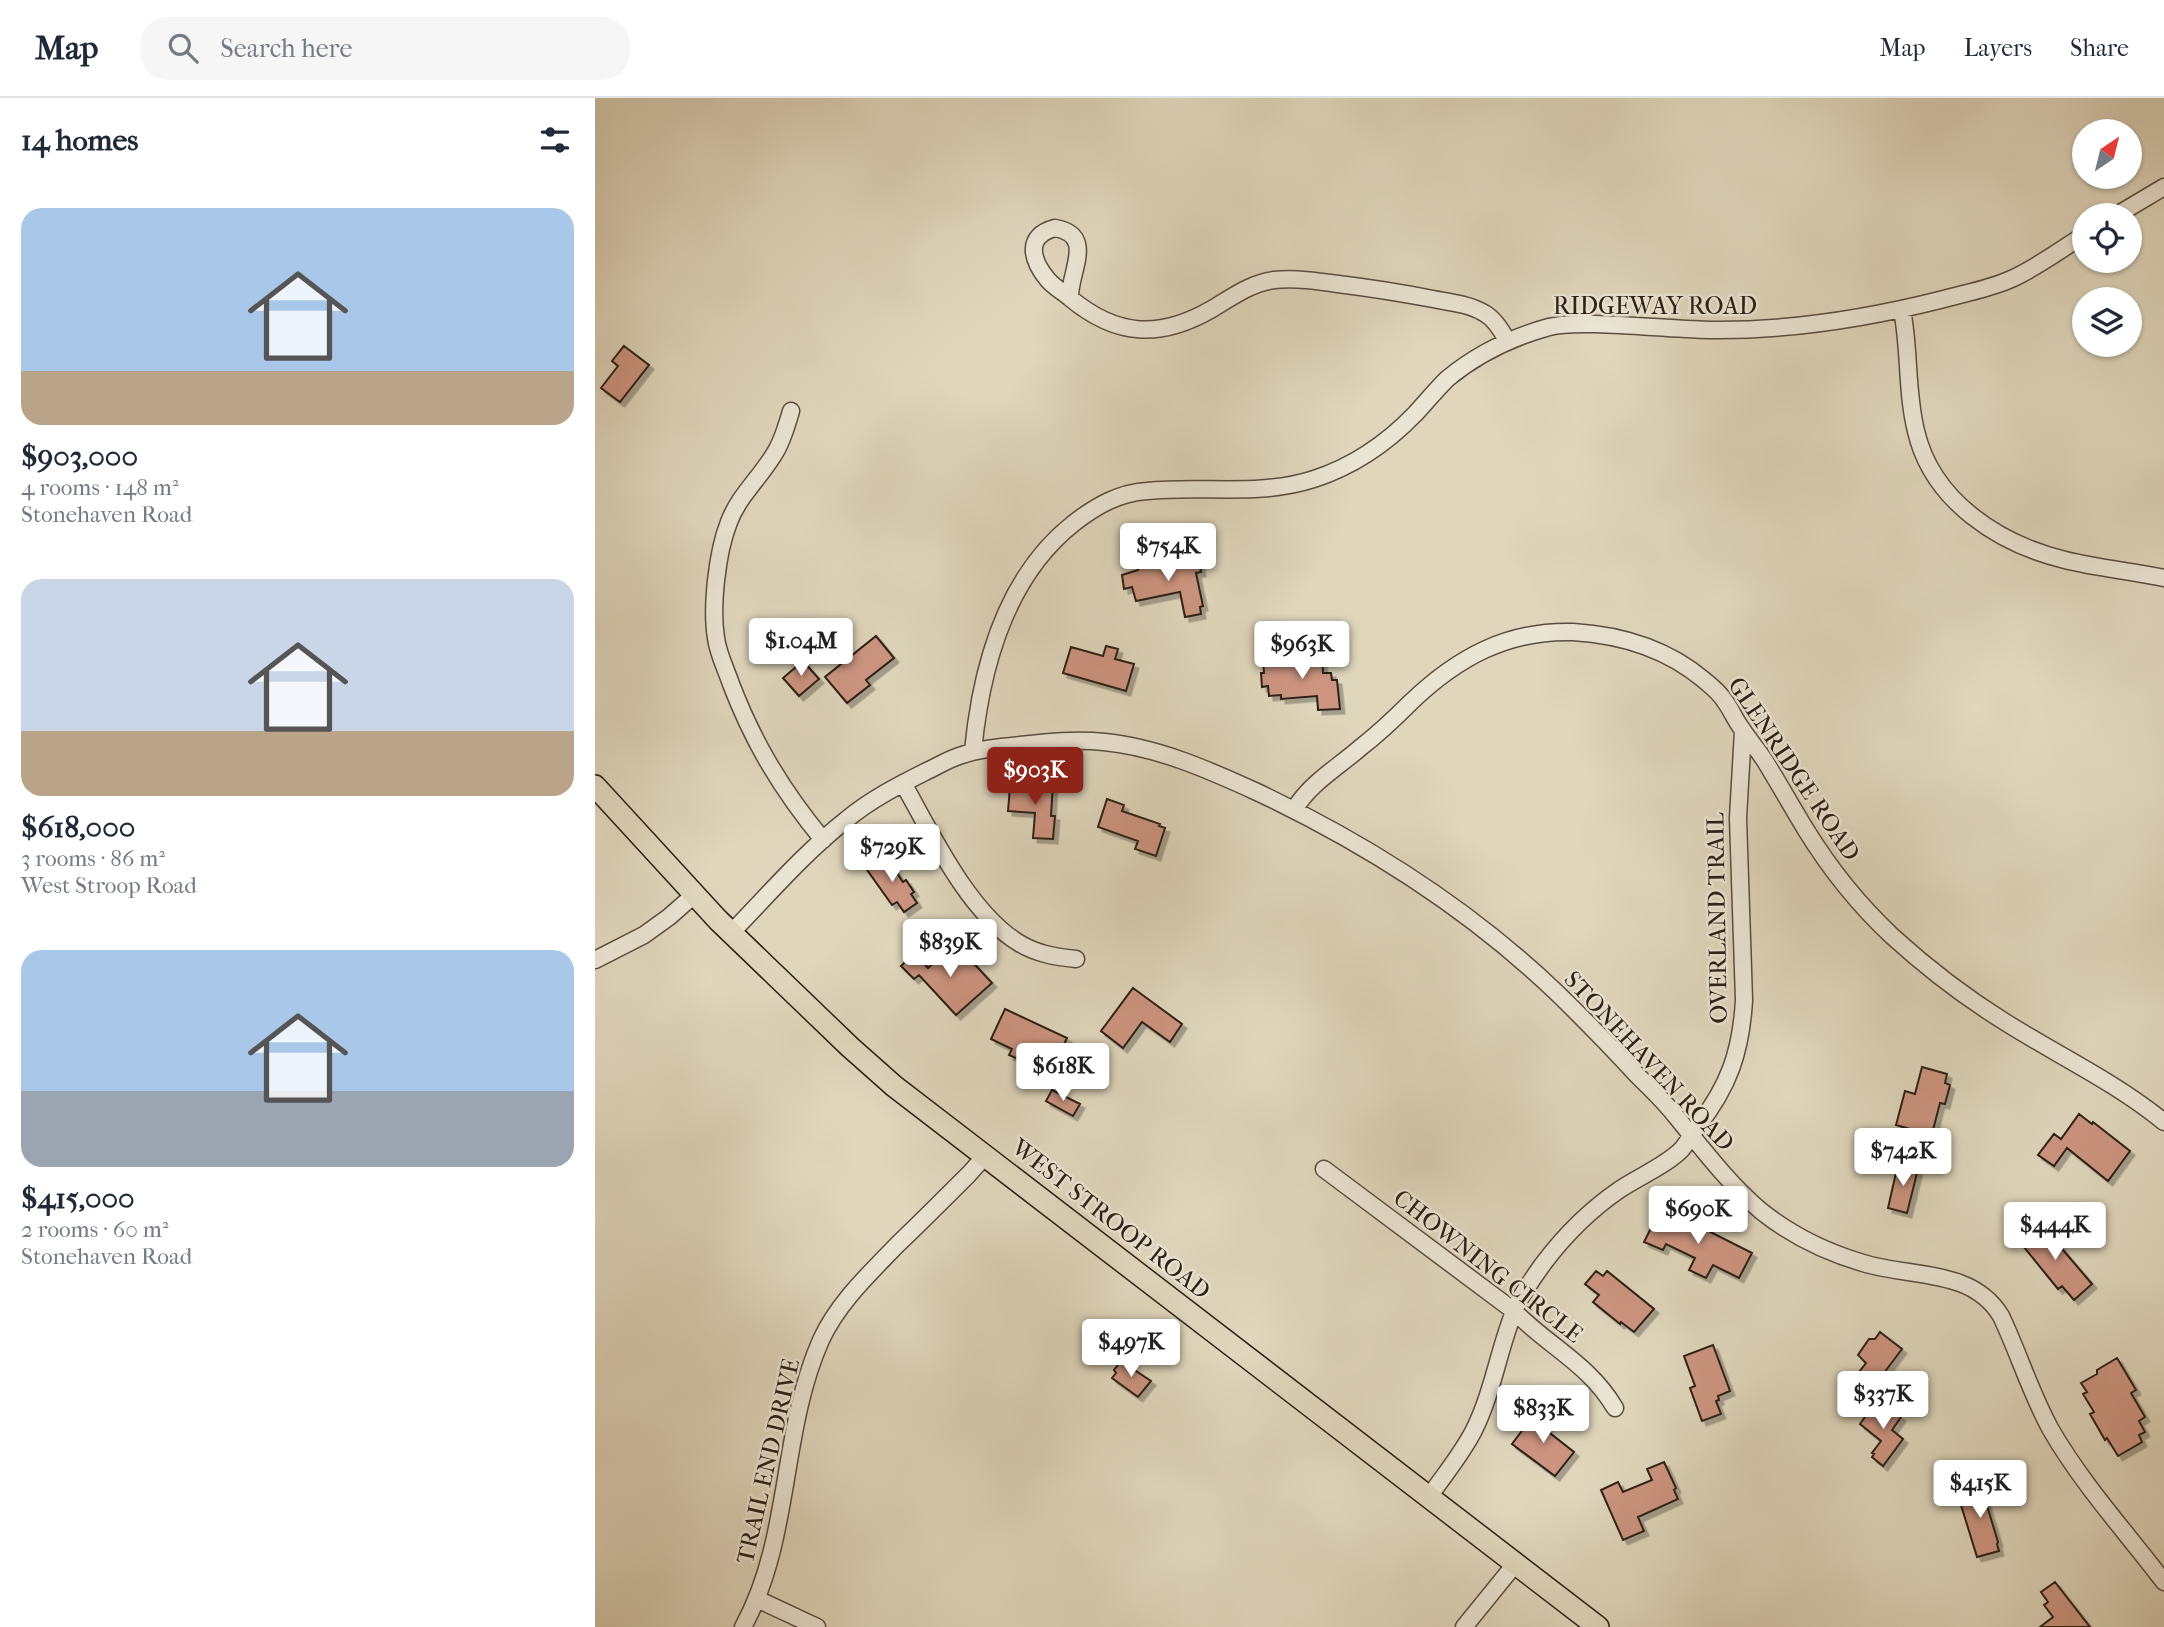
<!DOCTYPE html>
<meta charset="utf-8">
<style>
body{margin:0;font-family:"IM FELL French Canon",serif;background:#f6f6f7;color:#1f2937;height:100vh;display:flex;flex-direction:column;font-size:26px;white-space:nowrap}
*{box-sizing:border-box;margin:0}
p{font-size:23px;color:#747a83}
.icon{flex:none;width:38px;height:38px;fill:none;stroke:currentColor;stroke-width:2;stroke-linecap:round;stroke-linejoin:round}
.map{position:relative;flex:1;overflow:hidden}
.details{display:flex;flex-direction:column;background:#fff;width:595px}
.details>*{flex:none}
.needle{width:46px;rotate:35deg}
.controls{position:absolute;left:1477px;top:21px;display:grid;gap:14px}
.controls a{display:grid;place-items:center;width:70px;height:70px;border-radius:50%;background:#fff;box-shadow:0 2px 5px #0004;font-size:35px}
.price{position:absolute;translate:-50% -60px;padding:0 16px;border-radius:7px;background:#fff;color:#222;font-size:23px;line-height:46px;filter:drop-shadow(0 2px 4px #0008)}
.price::after{content:'';position:absolute;left:50%;top:42px;width:21px;height:16px;margin-left:-10px;background:inherit;clip-path:polygon(0 0,100% 0,50% 100%)}
.price.on{background:#8f2418;color:#fff}
ul{padding:0;list-style:none}
li{display:grid;align-content:center;gap:14px;height:371px;padding:0 21px}
li span{display:grid;place-items:center;height:217px;border-radius:21px;color:#555}
li>.icon{margin-inline-start:auto}
span .icon{width:126px;height:126px;fill:#fffc;stroke-width:1}
li b{font-size:30px}
h2{display:flex;justify-content:space-between;align-items:center;height:84px;padding:0 21px;font-size:30px}
header{display:flex;align-items:center;gap:42px;box-sizing:border-box;height:98px;padding:0 35px;background:#fff;border-bottom:2px solid #e0e1e3}
header strong{font-size:33px}
nav{display:flex;gap:38px;margin-inline-start:auto;font-size:24px}
.search{width:490px;height:63px;background:#f6f6f7;display:flex;align-items:center;gap:18px;box-sizing:border-box;padding:0 24px;border-radius:28px;color:#747a83;font-size:26px}
main{display:flex;flex:1;min-height:0}
.map>svg:first-child{display:block}
</style>
<header>
<strong>Map</strong>
<div class="search"><svg class="icon" aria-label="search" viewBox="0 0 24 24"><circle cx="10" cy="10" r="6"/><path d="M15 15l6 6"/></svg>Search here</div>
<nav><a>Map</a><a>Layers</a><a>Share</a></nav>
</header>
<main>
<section class="details">
<h2>14 homes<svg class="icon" aria-label="filters" viewBox="0 0 24 24"><path d="M4 7h16M4 17h16"/><circle cx="9" cy="7" r="2"/><circle cx="15" cy="17" r="2"/></svg></h2>
<ul>
<li><span style="background:linear-gradient(#a9c7e8 75%,#b9a48a 0)"><svg class="icon" aria-label="home" viewBox="0 0 24 24"><path d="M3 11l9-7 9 7M6 9v11h12V9"/></svg></span><div><b>$903,000</b><p>4 rooms · 148 m²</p><p>Stonehaven Road</p></div></li>
<li><span style="background:linear-gradient(#c9d6e8 70%,#b9a48a 0)"><svg class="icon" aria-label="home" viewBox="0 0 24 24"><path d="M3 11l9-7 9 7M6 9v11h12V9"/></svg></span><div><b>$618,000</b><p>3 rooms · 86 m²</p><p>West Stroop Road</p></div></li>
<li><span style="background:linear-gradient(#a9c7e8 65%,#9aa5b1 0)"><svg class="icon" aria-label="home" viewBox="0 0 24 24"><path d="M3 11l9-7 9 7M6 9v11h12V9"/></svg></span><div><b>$415,000</b><p>2 rooms · 60 m²</p><p>Stonehaven Road</p></div></li>
</ul>
</section>
<div class="map">
<svg width="1569" height="1529" viewBox="0 0 1569 1529">
<defs>
<filter id="shadow"><feDropShadow dx="4.5" dy="4.5" stdDeviation="0" flood-color="#0004"/></filter>
</defs>
<rect width="100%" height="100%" fill="#dfd6bc"/>
<filter id="stains"><feTurbulence type="fractalNoise" baseFrequency=".00286" numOctaves="4"/><feColorMatrix values="0 0 0 0 .2 0 0 0 0 .09 0 0 0 0 .02 0 0 0 .5 -.17"/></filter>
<radialGradient id="worn" r=".72"><stop offset=".6" stop-color="#630" stop-opacity="0"/><stop offset="1" stop-color="#630" stop-opacity=".3"/></radialGradient>
<path fill="#cd9580" stroke="#2c2016" stroke-width="2" filter="url(#shadow)" d="M 29,248 L 54,267 L 25,304 L 6,290 L 23,268 L 17,263 Z
M 596,460 L 604,460 L 606,474 L 601,475 L 608,508 L 605,509 L 606,516 L 590,519 L 585,494 L 541,503 L 537,489 L 529,491 L 527,477 L 543,472 L 543,469 Z
M 281,538 L 299,560 L 271,582 L 275,587 L 252,605 L 230,579 Z
M 511,548 L 523,551 L 520,561 L 539,566 L 531,593 L 468,575 L 476,549 L 508,558 Z
M 715,554 L 722,554 L 727,557 L 728,575 L 736,575 L 737,582 L 742,582 L 745,611 L 723,612 L 722,598 L 686,601 L 686,597 L 674,598 L 673,588 L 667,589 L 666,575 L 669,575 L 668,561 L 683,560 L 684,568 L 712,566 L 712,558 Z
M 208,563 L 224,581 L 204,598 L 188,580 Z
M 436,685 L 458,686 L 456,718 L 460,718 L 458,741 L 438,740 L 440,715 L 413,713 L 415,689 L 436,691 Z
M 512,701 L 529,707 L 527,713 L 565,726 L 564,728 L 570,730 L 561,758 L 540,751 L 543,743 L 503,729 Z
M 290,757 L 308,784 L 311,782 L 319,794 L 316,796 L 322,805 L 309,814 L 302,804 L 297,807 L 270,769 Z
M 355,849 L 365,861 L 370,856 L 397,885 L 361,917 L 324,877 L 319,881 L 306,868 L 320,855 L 333,870 Z
M 538,890 L 587,926 L 575,944 L 547,924 L 528,950 L 506,933 Z
M 410,911 L 472,940 L 459,967 L 436,956 L 432,965 L 414,957 L 417,951 L 396,941 Z
M 1327,969 L 1352,976 L 1350,985 L 1355,987 L 1350,1006 L 1345,1005 L 1337,1036 L 1332,1036 L 1330,1045 L 1325,1048 L 1317,1045 L 1313,1040 L 1315,1031 L 1301,1027 L 1310,993 L 1320,996 Z
M 457,992 L 485,1006 L 478,1018 L 451,1003 Z
M 1484,1016 L 1497,1026 L 1498,1024 L 1535,1053 L 1513,1083 L 1472,1050 L 1459,1068 L 1443,1057 L 1459,1036 L 1466,1041 Z
M 1303,1066 L 1323,1071 L 1312,1115 L 1293,1110 Z
M 1065,1112 L 1090,1125 L 1092,1122 L 1157,1155 L 1144,1180 L 1118,1167 L 1111,1180 L 1094,1172 L 1100,1160 L 1071,1146 L 1068,1152 L 1049,1144 Z
M 1445,1125 L 1497,1186 L 1479,1202 L 1467,1188 L 1463,1191 L 1424,1143 Z
M 1001,1173 L 1008,1178 L 1012,1173 L 1059,1211 L 1039,1234 L 1026,1224 L 1025,1226 L 998,1204 L 1004,1197 L 990,1186 Z
M 1285,1234 L 1307,1251 L 1273,1296 L 1249,1300 L 1260,1285 L 1257,1283 L 1271,1265 L 1263,1257 L 1274,1241 L 1280,1241 Z
M 1118,1247 L 1135,1293 L 1123,1298 L 1124,1302 L 1121,1303 L 1126,1316 L 1107,1323 L 1095,1290 L 1100,1288 L 1089,1258 Z
M 1522,1260 L 1541,1292 L 1536,1295 L 1550,1319 L 1544,1323 L 1550,1334 L 1544,1337 L 1547,1344 L 1523,1358 L 1512,1340 L 1510,1342 L 1495,1316 L 1499,1314 L 1488,1296 L 1492,1294 L 1486,1285 L 1502,1276 L 1502,1272 Z
M 526,1263 L 556,1283 L 543,1299 L 517,1280 L 521,1275 L 519,1272 Z
M 1282,1302 L 1306,1319 L 1297,1332 L 1308,1341 L 1288,1368 L 1277,1359 L 1279,1356 L 1277,1355 L 1286,1343 L 1265,1326 Z
M 941,1314 L 956,1324 L 951,1332 L 979,1354 L 960,1378 L 917,1346 Z
M 1069,1364 L 1081,1390 L 1079,1392 L 1083,1401 L 1043,1419 L 1049,1433 L 1028,1442 L 1006,1392 L 1023,1384 L 1028,1394 L 1057,1382 L 1052,1371 Z
M 1381,1381 L 1396,1390 L 1390,1401 L 1403,1444 L 1402,1446 L 1404,1453 L 1382,1459 L 1366,1407 Z
M 1460,1484 L 1495,1529 L 1445,1529 L 1458,1519 L 1449,1507 L 1453,1504 L 1446,1494 Z"/>
<g fill="none" stroke-linecap="round" stroke-linejoin="round">
<defs>
<path id="minor" d="M 1522,117 L 1569,89
M 460,130 C 501,137 474,174 475,200 C 468,194 459,189 453,182 C 437,163 429,138 460,130 Z
M 475,200 C 522,239 565,241 617,211 C 637,199 656,185 679,182 C 701,180 722,183 743,186 C 775,190 807,195 838,201 C 854,204 874,206 889,215 C 900,221 907,233 912,243
M 1307,212 C 1315,252 1311,293 1321,333 C 1337,403 1404,446 1470,462 C 1502,470 1536,473 1569,480
M 196,313 C 192,327 188,341 181,353 C 167,378 144,397 134,424 C 122,454 116,509 121,540 C 123,556 131,571 136,586 C 159,646 187,692 228,742
M 378,653 C 386,570 410,479 479,425 C 501,408 523,395 552,393 C 608,387 663,399 719,381 C 759,368 791,346 820,316 C 831,304 841,292 852,281 C 881,257 918,239 954,229 C 969,225 985,226 1001,226 C 1039,227 1077,231 1115,232 C 1193,233 1274,220 1349,201 C 1371,195 1393,191 1414,182 C 1440,171 1465,152 1489,137
M 308,685 C 336,735 374,815 424,845 C 442,856 461,859 481,861
M 699,712 C 715,685 742,670 765,650 C 783,636 800,620 816,604 C 862,560 912,532 978,534 C 1027,537 1071,550 1109,582 C 1116,588 1124,594 1129,602 C 1136,611 1140,622 1147,631 C 1154,642 1163,652 1170,663 C 1184,686 1197,709 1211,732 C 1235,771 1264,807 1297,838 C 1332,870 1370,899 1410,924 C 1464,958 1520,984 1569,1024
M 136,835 C 173,797 209,755 251,722 C 275,702 302,688 330,674 C 341,669 352,662 364,658 C 384,651 404,649 425,647 C 453,644 481,641 509,644 C 562,649 614,672 662,694 C 772,746 873,810 961,894 C 989,921 1016,949 1042,977 C 1054,989 1068,1002 1079,1016 C 1107,1050 1132,1084 1166,1113 C 1196,1137 1231,1154 1268,1165 C 1316,1180 1377,1170 1406,1218 C 1424,1256 1436,1296 1456,1332 C 1488,1387 1531,1434 1569,1484
M 0,862 L 49,837 L 74,819 L 99,797
M 729,1071 L 919,1213 C 953,1248 994,1266 1020,1310
M 834,1399 C 849,1377 867,1356 879,1332 C 898,1294 904,1250 920,1211 C 927,1195 938,1180 948,1166 C 969,1138 995,1112 1024,1092 C 1043,1079 1072,1067 1087,1051 C 1092,1045 1097,1036 1102,1029 C 1134,988 1146,954 1149,902 L 1143,720 L 1148,633
M 162,1501 L 222,1529
M 148,1529 C 197,1440 185,1334 226,1242 C 243,1205 274,1176 302,1147 C 326,1124 350,1100 374,1076 L 391,1057
M 869,1529 L 921,1465"/>
<path id="major" d="M 0,688 L 123,822 L 255,949 L 299,988 L 1003,1529"/>
</defs>
<use href="#minor" stroke="#594e40" stroke-width="19"/>
<use href="#major" stroke="#2c2016" stroke-width="24"/>
<use href="#minor" stroke="#eae4d3" stroke-width="16"/>
<use href="#major" stroke="#dfd6bc" stroke-width="21"/>
</g>
<g text-anchor="middle" stroke-width="5" stroke-linejoin="round" paint-order="stroke">
<g font-size="24" fill="#2c2016" stroke="#eae4d3">
<text x="1060" y="216">RIDGEWAY ROAD</text>
<text transform="translate(1199 671) rotate(56)" y="8">GLENRIDGE ROAD</text>
<text transform="translate(1122 820) rotate(-91)" y="8">OVERLAND TRAIL</text>
<text transform="translate(1054 963) rotate(47)" y="8">STONEHAVEN ROAD</text>
<text transform="translate(516 1121) rotate(38)" y="8">WEST STROOP ROAD</text>
<text transform="translate(893 1168) rotate(38)" y="8">CHOWNING CIRCLE</text>
<text transform="translate(173 1363) rotate(-77)" y="8">TRAIL END DRIVE</text>
</g>
</g>
<rect width="100%" height="100%" filter="url(#stains)"/>
<rect width="100%" height="100%" fill="url(#worn)"/>
</svg>
<div class="controls">
<a><svg class="needle" viewBox="-14 -14 28 28"><path d="M0-13l5 13h-10z" fill="#e53935"/><path d="M0 13l5-13h-10z" fill="#747a83"/></svg></a>
<a><svg class="icon" aria-label="locate" viewBox="0 0 24 24"><circle cx="12" cy="12" r="6"/><path d="M12 2v4M12 18v4M2 12h4M18 12h4"/></svg></a>
<a><svg class="icon" aria-label="layers" viewBox="0 0 24 24"><path d="M12 4l9 5-9 5-9-5zM3 14l9 5 9-5"/></svg></a>
</div>
<b class="price" style="left:573px;top:485px">$754K</b>
<b class="price" style="left:206px;top:580px">$1.04M</b>
<b class="price" style="left:707px;top:583px">$963K</b>
<b class="price on" style="left:440px;top:709px">$903K</b>
<b class="price" style="left:297px;top:786px">$729K</b>
<b class="price" style="left:355px;top:881px">$839K</b>
<b class="price" style="left:468px;top:1005px">$618K</b>
<b class="price" style="left:1308px;top:1090px">$742K</b>
<b class="price" style="left:1103px;top:1148px">$690K</b>
<b class="price" style="left:1460px;top:1164px">$444K</b>
<b class="price" style="left:536px;top:1281px">$497K</b>
<b class="price" style="left:1288px;top:1333px">$337K</b>
<b class="price" style="left:948px;top:1347px">$833K</b>
<b class="price" style="left:1385px;top:1422px">$415K</b>
</div>
</main>
